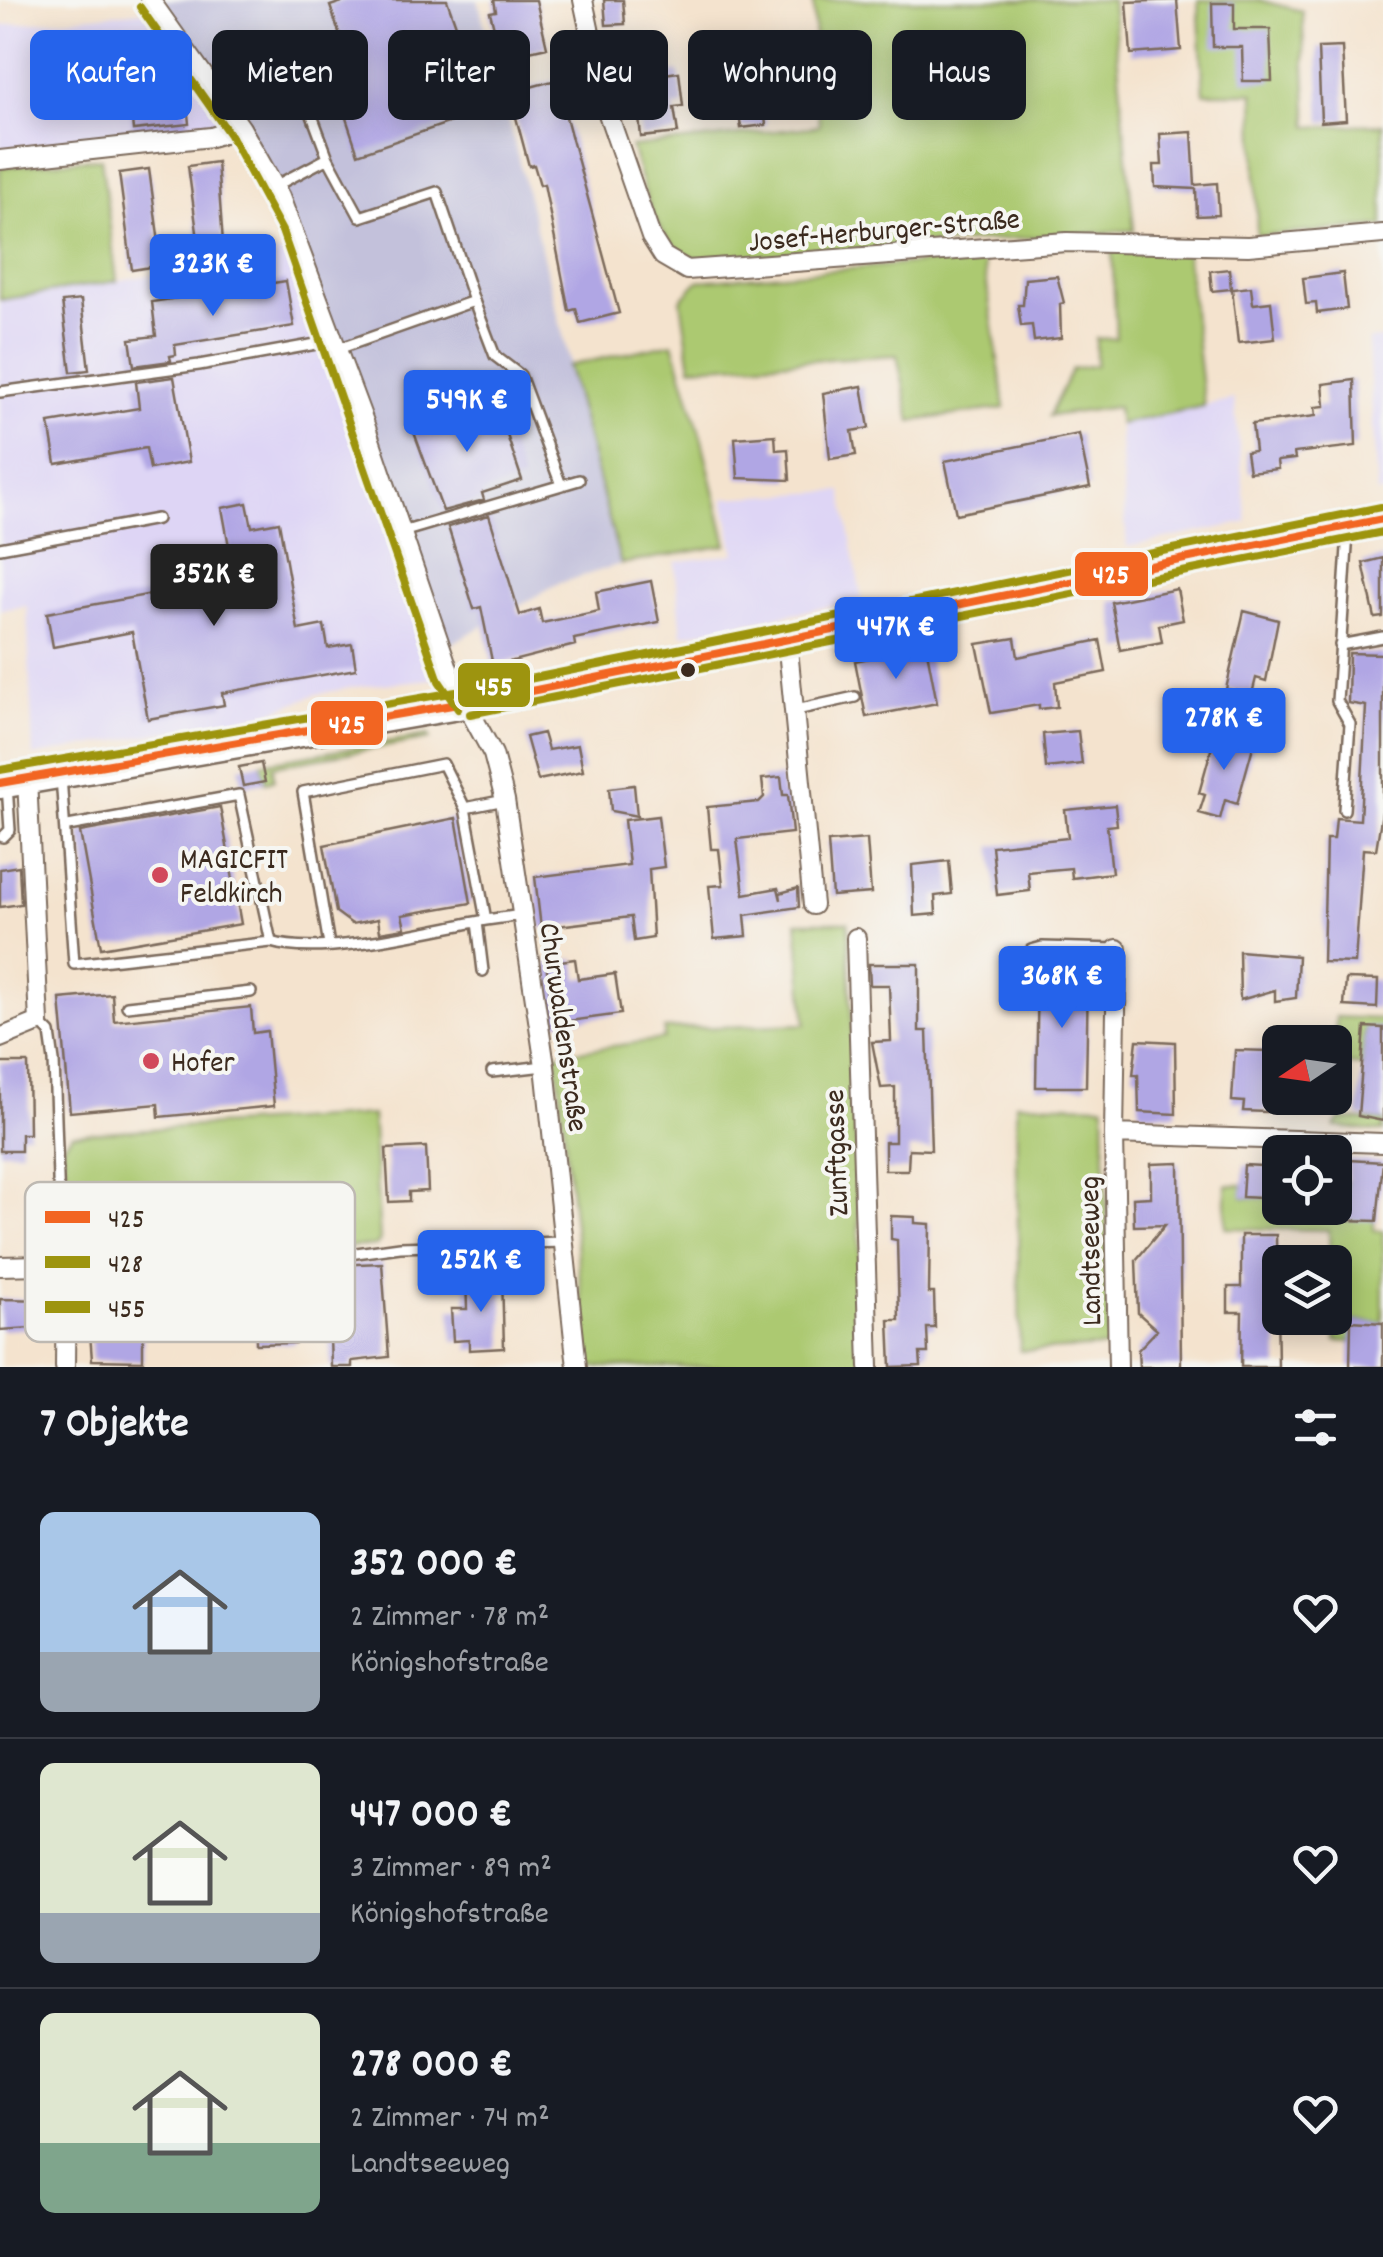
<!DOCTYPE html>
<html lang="de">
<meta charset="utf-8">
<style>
body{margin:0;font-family:Dekko,sans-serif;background:#20242c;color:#f1f3f6;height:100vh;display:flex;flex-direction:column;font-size:38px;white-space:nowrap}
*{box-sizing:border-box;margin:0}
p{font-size:32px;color:#9ea1a6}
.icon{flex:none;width:55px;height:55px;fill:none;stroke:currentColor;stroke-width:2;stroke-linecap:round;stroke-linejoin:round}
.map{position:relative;height:1367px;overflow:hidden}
.drawer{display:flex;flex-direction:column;background:#171b24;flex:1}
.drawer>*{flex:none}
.banner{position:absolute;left:30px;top:30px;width:1325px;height:90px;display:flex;gap:20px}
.needle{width:65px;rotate:257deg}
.fabs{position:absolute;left:1262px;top:1025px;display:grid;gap:20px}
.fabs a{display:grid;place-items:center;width:90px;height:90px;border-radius:15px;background:#171b24;box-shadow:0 5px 25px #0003;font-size:50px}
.price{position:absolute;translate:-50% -85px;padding:0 22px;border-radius:10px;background:#2563eb;color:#fff;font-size:32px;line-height:65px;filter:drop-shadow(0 2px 5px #0008)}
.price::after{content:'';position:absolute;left:50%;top:60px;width:30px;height:22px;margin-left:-15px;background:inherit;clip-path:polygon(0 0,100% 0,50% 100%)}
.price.active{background:#222;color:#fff}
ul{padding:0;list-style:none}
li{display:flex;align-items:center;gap:30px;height:250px;padding:0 40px}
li+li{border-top:2px solid #363941}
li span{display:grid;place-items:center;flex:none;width:280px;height:200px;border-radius:15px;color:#555}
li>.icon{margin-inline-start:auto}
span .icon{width:120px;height:120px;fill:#fffc;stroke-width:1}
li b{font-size:42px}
h2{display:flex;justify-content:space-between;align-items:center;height:120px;padding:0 40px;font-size:42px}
.pill{padding:0 35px;border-radius:15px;background:#171b24;box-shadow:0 5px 25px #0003;font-size:35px;line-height:90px}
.pill.active{background:#2563eb;color:#fff}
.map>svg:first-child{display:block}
</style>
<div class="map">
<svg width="1383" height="1367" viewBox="0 0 1383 1367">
<rect width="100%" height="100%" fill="#f6f6f2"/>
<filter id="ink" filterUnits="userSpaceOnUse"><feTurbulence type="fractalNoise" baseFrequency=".01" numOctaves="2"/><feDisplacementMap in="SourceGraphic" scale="20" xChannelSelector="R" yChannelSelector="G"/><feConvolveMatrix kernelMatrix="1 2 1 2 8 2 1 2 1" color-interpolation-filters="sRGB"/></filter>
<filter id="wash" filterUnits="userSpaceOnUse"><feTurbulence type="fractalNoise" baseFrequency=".0048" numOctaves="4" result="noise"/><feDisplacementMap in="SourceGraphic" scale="40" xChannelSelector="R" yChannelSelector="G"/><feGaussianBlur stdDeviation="2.25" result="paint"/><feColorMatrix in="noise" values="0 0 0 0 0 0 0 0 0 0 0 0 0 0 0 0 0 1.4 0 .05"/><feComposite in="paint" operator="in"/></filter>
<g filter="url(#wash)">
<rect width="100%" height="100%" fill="#f4e3ce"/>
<path fill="#ded5f5" d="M 152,3 L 241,128 L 0,160 L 0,26 L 142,11 Z
M 302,250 L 451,677 L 355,687 L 317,694 L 266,714 L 33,756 L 27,606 L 0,610 L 0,300 Z
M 1383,339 L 1383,492 L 1377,494 L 1368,340 Z
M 1234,399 L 1247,522 L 1127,547 L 1119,424 Z
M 842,491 L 862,600 L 682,635 L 675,562 L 735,554 L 724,498 Z"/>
<path fill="#c3c1db" d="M 150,0 L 478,0 L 621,564 L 557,584 L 442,649 L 293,226 Z"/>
<path fill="#acc971" stroke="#747a48" stroke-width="2.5" d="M 813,0 L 1112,0 L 1134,230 L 704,261 C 653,249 646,191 631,147 L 819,126 Z
M 1198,0 L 1258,0 L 1302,11 L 1308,127 L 1383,124 L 1383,226 L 1257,236 L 1254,93 L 1204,93 Z
M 101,158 L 117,281 L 0,300 L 0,167 Z
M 1112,247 L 1186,251 L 1204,406 L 1119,424 L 1117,407 L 1049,416 L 1072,369 L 1096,365 L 1096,339 L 1116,338 Z
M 983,258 L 1005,408 L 911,421 L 897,355 L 691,367 L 681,300 L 698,281 Z
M 673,343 L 702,440 L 727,545 L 621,564 L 568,366 Z
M 429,735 L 430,739 L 273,766 L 274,780 L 265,782 L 261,763 Z
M 797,922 L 848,922 L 864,1367 L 589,1367 L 556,1054 L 664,1039 L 664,1029 L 806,1024 Z
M 1336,1017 L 1383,1019 L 1383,1028 L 1365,1028 L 1363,1066 L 1335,1063 Z
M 1016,1103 L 1104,1105 L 1109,1347 L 1020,1351 Z
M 372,1115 L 380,1240 L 376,1246 L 208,1252 L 72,1249 L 63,1146 L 72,1134 Z
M 1340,1119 L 1383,1121 L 1383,1132 L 1335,1127 Z
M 1348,1182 L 1374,1221 L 1374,1230 L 1383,1231 L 1383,1323 L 1352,1321 L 1351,1342 L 1336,1341 L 1335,1262 L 1330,1262 L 1329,1230 L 1226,1228 L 1226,1185 L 1243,1185 L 1243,1197 L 1280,1199 L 1280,1208 L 1335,1208 L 1335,1183 Z"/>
<g id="blocks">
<path fill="#b0a6e4" d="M 348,0 L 447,0 L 486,110 L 358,154 L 340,100 L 360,93 L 330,6 Z
M 494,0 L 536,0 L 547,47 L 507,56 L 503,39 L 497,40 L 490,12 L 496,11 Z
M 604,0 L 623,0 L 625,24 L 606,25 Z
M 1177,0 L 1181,50 L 1131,54 L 1127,2 Z
M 1212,3 L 1234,3 L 1234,29 L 1270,29 L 1272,81 L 1243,81 L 1242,47 L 1213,47 Z
M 95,40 L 98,81 L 163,73 L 165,95 L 186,92 L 189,124 L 133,130 L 130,101 L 62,107 L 57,43 Z
M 791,41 L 795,73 L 760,77 L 766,125 L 741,128 L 731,54 Z
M 1342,47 L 1346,120 L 1321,122 L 1318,48 Z
M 679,72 L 683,106 L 674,107 L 678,133 L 641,137 L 635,78 Z
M 556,80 L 619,313 L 580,323 L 576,309 L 569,311 L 544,184 L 540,185 L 534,165 L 529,166 L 513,106 L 519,104 L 516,91 Z
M 1192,132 L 1195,185 L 1217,183 L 1219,215 L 1197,216 L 1196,189 L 1155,187 L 1154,165 L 1162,165 L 1160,134 Z
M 217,162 L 223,243 L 199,247 L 188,166 Z
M 149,169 L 162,265 L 132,270 L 119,173 Z
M 1229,269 L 1231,289 L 1212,291 L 1210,271 Z
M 1343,273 L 1347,309 L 1317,313 L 1316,303 L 1306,304 L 1303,278 Z
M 1057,276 L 1064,303 L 1060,304 L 1061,338 L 1034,341 L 1032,325 L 1021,326 L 1018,305 L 1023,305 L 1025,279 Z
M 286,281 L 294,326 L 175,345 L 176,355 L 170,356 L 171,361 L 134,366 L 130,339 L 156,336 L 152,302 Z
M 1251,287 L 1253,304 L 1271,302 L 1275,339 L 1238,343 L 1232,289 Z
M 81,300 L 89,370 L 71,372 L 62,302 Z
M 174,377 L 189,462 L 150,469 L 146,448 L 56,464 L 49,423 L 139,408 L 136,382 Z
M 1354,380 L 1356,446 L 1294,453 L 1295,459 L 1277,461 L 1278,469 L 1249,472 L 1246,452 L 1255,451 L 1252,424 L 1316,416 L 1315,407 L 1325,406 L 1323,384 Z
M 862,386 L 869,428 L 852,431 L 856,455 L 830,459 L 823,393 Z
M 495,399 L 522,480 L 482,493 L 484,500 L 443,511 L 412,427 Z
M 1079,434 L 1090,487 L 956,514 L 945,461 Z
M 775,435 L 776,450 L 788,449 L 790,480 L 738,478 L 735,438 Z
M 247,503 L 252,527 L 279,522 L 298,630 L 324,625 L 328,648 L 352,644 L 356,669 L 222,693 L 224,705 L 148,719 L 132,632 L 53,647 L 47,613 L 235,579 L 222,508 Z
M 489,515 L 520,615 L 539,609 L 542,623 L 599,611 L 596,592 L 651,581 L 659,622 L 574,639 L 575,645 L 493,666 L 481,607 L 474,609 L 448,527 Z
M 1383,558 L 1383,617 L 1375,618 L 1363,563 Z
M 1177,589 L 1183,620 L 1159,625 L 1162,642 L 1120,650 L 1111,602 Z
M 1244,611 L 1278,620 L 1266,681 L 1256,678 L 1252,694 L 1226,689 Z
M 1015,638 L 1018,657 L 1100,640 L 1106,672 L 1055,682 L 1057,707 L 1039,709 L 1039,705 L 991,713 L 977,644 Z
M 926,646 L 937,703 L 866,717 L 855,661 Z
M 1349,653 L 1383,654 L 1383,806 L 1376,850 L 1363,849 L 1355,963 L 1323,962 L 1326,839 L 1334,839 L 1336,818 L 1360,820 L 1366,706 L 1348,703 Z
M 1078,731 L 1082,764 L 1046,768 L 1043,734 Z
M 1216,732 L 1254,743 L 1237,804 L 1225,800 L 1220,819 L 1199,813 L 1205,795 L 1199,793 Z
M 543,733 L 548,750 L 578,745 L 583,771 L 538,780 L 526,737 Z
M 261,763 L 265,782 L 243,786 L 239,767 Z
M 781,777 L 783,795 L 788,795 L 792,833 L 737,839 L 744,894 L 778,888 L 781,900 L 780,893 L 798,888 L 799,907 L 745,915 L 747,936 L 714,939 L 709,886 L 723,885 L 719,849 L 711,849 L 707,807 L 759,802 L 764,797 L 762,779 Z
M 634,785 L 637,816 L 611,811 L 609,788 Z
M 1115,805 L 1117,825 L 1107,826 L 1112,873 L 1072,878 L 1071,868 L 1028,872 L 1030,891 L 997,895 L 992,846 L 1068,838 L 1065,810 Z
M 220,807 L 241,924 L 101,948 L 80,832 Z
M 658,816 L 664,867 L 649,869 L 653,938 L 634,941 L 631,917 L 541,928 L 535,877 L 629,865 L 624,820 Z
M 456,818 L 471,903 L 402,915 L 405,928 L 380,932 L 378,919 L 352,924 L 336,912 L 324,845 Z
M 867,839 L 871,893 L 832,896 L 828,842 Z
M 949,861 L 952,894 L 935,896 L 936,914 L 914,916 L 912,865 Z
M 19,866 L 21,904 L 0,907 L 0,869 Z
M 1239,951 L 1298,956 L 1296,998 L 1275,1001 L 1275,990 L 1240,1000 Z
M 575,959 L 578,979 L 615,974 L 621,1014 L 554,1023 L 546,963 Z
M 869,964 L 919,964 L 919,1031 L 927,1031 L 931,1150 L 909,1149 L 908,1170 L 885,1170 L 885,1142 L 895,1142 L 895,1087 L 881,1088 L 872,1042 L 891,1041 L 889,985 L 870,985 Z
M 1038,974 L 1088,975 L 1086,1087 L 1036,1087 Z
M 1346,979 L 1378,980 L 1377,1008 L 1344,1006 Z
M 112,994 L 114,1021 L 251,1007 L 253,1033 L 267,1031 L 274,1106 L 159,1117 L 158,1104 L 70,1112 L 60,999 Z
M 1365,1027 L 1383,1028 L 1383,1121 L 1358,1116 Z
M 1137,1040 L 1175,1042 L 1176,1114 L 1139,1112 L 1138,1075 L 1133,1075 Z
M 1235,1050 L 1269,1051 L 1266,1112 L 1243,1111 L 1244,1102 L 1232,1101 Z
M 0,1063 L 28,1063 L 29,1134 L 21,1134 L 21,1151 L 0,1151 Z
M 426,1147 L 428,1191 L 409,1192 L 409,1201 L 389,1202 L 386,1149 Z
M 1348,1160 L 1383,1162 L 1377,1221 L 1346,1220 Z
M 1179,1163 L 1181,1367 L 1139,1367 L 1138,1350 L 1157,1330 L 1138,1313 L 1136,1260 L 1165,1225 L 1134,1226 L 1133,1198 L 1151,1197 L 1151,1164 Z
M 1244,1165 L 1280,1167 L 1280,1199 L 1242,1197 Z
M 891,1216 L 915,1217 L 915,1223 L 930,1224 L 929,1293 L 934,1293 L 935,1328 L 927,1328 L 928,1353 L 920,1353 L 921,1366 L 891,1367 L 889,1320 L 899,1320 L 897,1240 L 891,1239 Z
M 1241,1235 L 1276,1235 L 1278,1367 L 1241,1367 L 1242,1312 L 1228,1312 L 1228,1287 L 1241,1287 Z
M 382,1263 L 389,1357 L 352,1361 L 352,1367 L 331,1367 L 330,1337 L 336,1337 L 333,1265 Z
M 502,1276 L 504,1348 L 469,1350 L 469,1340 L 453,1341 L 451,1309 L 467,1309 L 466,1277 Z
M 294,1284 L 295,1343 L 256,1344 L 255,1285 Z
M 0,1299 L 48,1300 L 47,1327 L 0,1330 Z
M 105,1303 L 135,1303 L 135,1332 L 143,1332 L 143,1361 L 92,1360 L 88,1306 L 105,1306 Z
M 1351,1321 L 1383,1323 L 1383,1367 L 1350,1367 Z"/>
</g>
</g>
<g filter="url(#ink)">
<use href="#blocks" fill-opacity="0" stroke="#7c6b5c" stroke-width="2.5"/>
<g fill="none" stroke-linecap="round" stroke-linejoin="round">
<defs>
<path id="service" d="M 310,110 L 328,158 L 360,217 L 437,192 L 474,301 L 338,349
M 275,186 L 328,158
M 474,301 L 495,356 L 520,375 L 561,485
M 0,392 L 199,365 L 333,341
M 402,532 L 579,480
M 0,548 L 157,519
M 1340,645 L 1383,637
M 796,710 L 855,697
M 61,776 L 74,964 L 271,942 C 322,958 429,930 486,920 L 465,808 L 443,764 L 303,792 L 329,945
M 465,808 L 505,800
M 1344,810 L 1350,724 L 1337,701 L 1348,532
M 68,826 L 239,795 L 271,942
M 3,837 L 10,830 L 7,785
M 486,920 L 522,915
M 477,922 L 483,971
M 1028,1004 L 1023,971 L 1031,950 L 1042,947 L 1117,949
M 127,1006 L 251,992
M 39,1022 L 50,1033 L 54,1061 L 59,1208 L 66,1263
M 492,1072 L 544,1066
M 327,1257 L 400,1247 L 563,1242"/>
<path id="minor" d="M 150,0 L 241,128 L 280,197 L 364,422 L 451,677 L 493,754 L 505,800 L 545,1066 L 577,1367
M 583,0 L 606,108 L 651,237 L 663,256 L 687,270 L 1067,242 L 1248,246 L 1383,234
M 0,160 L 211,137 L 241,128
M 787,639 L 813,905
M 856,938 L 869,1367
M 0,1038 L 39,1022 L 27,779
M 1114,1134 L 1117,949
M 0,1266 L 284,1259
M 65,1367 L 66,1263
M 1118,1367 L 1114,1134 L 1383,1143"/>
<path id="primary" d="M 0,783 L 516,694 L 1383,519"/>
</defs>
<use href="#service" stroke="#7c6b5c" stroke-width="14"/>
<use href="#minor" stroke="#7c6b5c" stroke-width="22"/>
<use href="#primary" stroke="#7c6b5c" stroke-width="35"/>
<use href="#service" stroke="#fff" stroke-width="9"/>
<use href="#minor" stroke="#fff" stroke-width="18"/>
<use href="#primary" stroke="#fff" stroke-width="30"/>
<defs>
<path id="bus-1" d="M 0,783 L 516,694 L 1383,519"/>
<path id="bus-2" d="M 140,7 L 230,135 L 282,231 L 439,681 L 458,709
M 470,714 L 1383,532"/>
<path id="bus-3" d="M 0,770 L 514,682 L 1381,507"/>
</defs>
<use href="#bus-1" stroke="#f6f6f2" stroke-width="15"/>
<use href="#bus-2" stroke="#f6f6f2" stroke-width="15"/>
<use href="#bus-3" stroke="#f6f6f2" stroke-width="15"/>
<use href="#bus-1" stroke="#f26522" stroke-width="8"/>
<use href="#bus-2" stroke="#9d940f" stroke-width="8"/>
<use href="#bus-3" stroke="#9d940f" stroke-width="8"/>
</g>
</g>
<circle fill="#3b2a1e" stroke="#f6f6f2" stroke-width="4" cx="688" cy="670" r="9"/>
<g fill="#d1495b" stroke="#f6f6f2" stroke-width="4">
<circle cx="160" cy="875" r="10"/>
<circle cx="151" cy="1061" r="10"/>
</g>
<g text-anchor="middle" stroke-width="8" stroke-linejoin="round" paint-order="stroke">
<g font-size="30" fill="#3b2a1e" stroke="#f6f6f2">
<text transform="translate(884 229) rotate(-5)" y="10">Josef-Herburger-Straße</text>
<text transform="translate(565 1027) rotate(82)" y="10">Churwaldenstraße</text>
<text transform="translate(835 1153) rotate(-92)" y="10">Zunftgasse</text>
<text transform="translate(1089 1251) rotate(-91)" y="10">Landtseeweg</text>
</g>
<g font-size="30" fill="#3b2a1e" stroke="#f6f6f2" text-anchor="start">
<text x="180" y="868">MAGICFIT<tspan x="180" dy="34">Feldkirch</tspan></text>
<text x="171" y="1071">Hofer</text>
</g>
</g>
<rect x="25" y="1182" width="330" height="160" rx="15" fill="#f6f6f2" stroke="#beb9b2" stroke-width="2.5"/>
<rect x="45" y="1211" width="45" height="12" fill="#f26522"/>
<rect x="45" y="1256" width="45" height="12" fill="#9d940f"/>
<rect x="45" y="1301" width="45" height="12" fill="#9d940f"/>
<g font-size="28" fill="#3b2a1e">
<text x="108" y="1227">425</text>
<text x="108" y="1272">428</text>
<text x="108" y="1317">455</text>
</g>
<g stroke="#f6f6f2" stroke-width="4">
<rect x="1073" y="550" width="77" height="48" rx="10" fill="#f26522"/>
<rect x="456" y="661" width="76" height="48" rx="10" fill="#9d940f"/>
<rect x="309" y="699" width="76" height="48" rx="10" fill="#f26522"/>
</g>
<g font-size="28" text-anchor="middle" font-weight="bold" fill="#fff">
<text x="1111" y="583">425</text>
<text x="494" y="695">455</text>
<text x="347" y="733">425</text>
</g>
</svg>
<div class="fabs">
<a><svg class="needle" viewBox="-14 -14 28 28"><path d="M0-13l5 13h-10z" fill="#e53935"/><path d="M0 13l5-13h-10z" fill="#9ea1a6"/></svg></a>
<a><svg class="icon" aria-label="locate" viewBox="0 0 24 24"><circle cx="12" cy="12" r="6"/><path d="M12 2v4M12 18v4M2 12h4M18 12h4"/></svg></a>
<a><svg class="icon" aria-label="layers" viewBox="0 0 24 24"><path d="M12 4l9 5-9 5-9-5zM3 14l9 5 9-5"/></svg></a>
</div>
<b class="price" style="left:213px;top:319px">323K €</b>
<b class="price" style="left:467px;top:455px">549K €</b>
<b class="price active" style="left:214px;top:629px">352K €</b>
<b class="price" style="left:896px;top:682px">447K €</b>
<b class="price" style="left:1224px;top:773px">278K €</b>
<b class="price" style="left:1062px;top:1031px">368K €</b>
<b class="price" style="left:481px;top:1315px">252K €</b>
<div class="banner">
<a class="pill active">Kaufen</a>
<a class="pill">Mieten</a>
<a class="pill">Filter</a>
<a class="pill">Neu</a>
<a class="pill">Wohnung</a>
<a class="pill">Haus</a>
</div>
</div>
<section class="drawer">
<h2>7 Objekte<svg class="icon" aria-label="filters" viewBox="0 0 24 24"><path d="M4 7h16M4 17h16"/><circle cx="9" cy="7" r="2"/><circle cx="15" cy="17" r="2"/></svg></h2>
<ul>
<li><span style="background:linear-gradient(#a9c7e8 70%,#9aa5b1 0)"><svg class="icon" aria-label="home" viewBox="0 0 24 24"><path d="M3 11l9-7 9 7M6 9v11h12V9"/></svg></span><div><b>352 000 €</b><p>2 Zimmer · 78 m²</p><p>Königshofstraße</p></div><svg class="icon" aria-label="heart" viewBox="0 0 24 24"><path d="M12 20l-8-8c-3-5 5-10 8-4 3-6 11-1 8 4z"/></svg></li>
<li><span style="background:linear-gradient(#dfe7d0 75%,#9aa5b1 0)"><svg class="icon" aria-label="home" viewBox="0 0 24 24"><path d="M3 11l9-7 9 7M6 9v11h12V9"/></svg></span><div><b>447 000 €</b><p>3 Zimmer · 89 m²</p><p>Königshofstraße</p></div><svg class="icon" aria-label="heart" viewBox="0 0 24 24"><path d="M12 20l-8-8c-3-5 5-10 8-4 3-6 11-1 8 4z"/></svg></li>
<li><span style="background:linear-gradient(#dfe7d0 65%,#7fa58c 0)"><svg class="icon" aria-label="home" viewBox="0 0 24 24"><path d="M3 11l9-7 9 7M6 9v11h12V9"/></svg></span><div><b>278 000 €</b><p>2 Zimmer · 74 m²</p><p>Landtseeweg</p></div><svg class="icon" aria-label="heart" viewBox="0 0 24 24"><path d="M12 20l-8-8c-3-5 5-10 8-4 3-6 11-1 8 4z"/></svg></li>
</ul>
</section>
